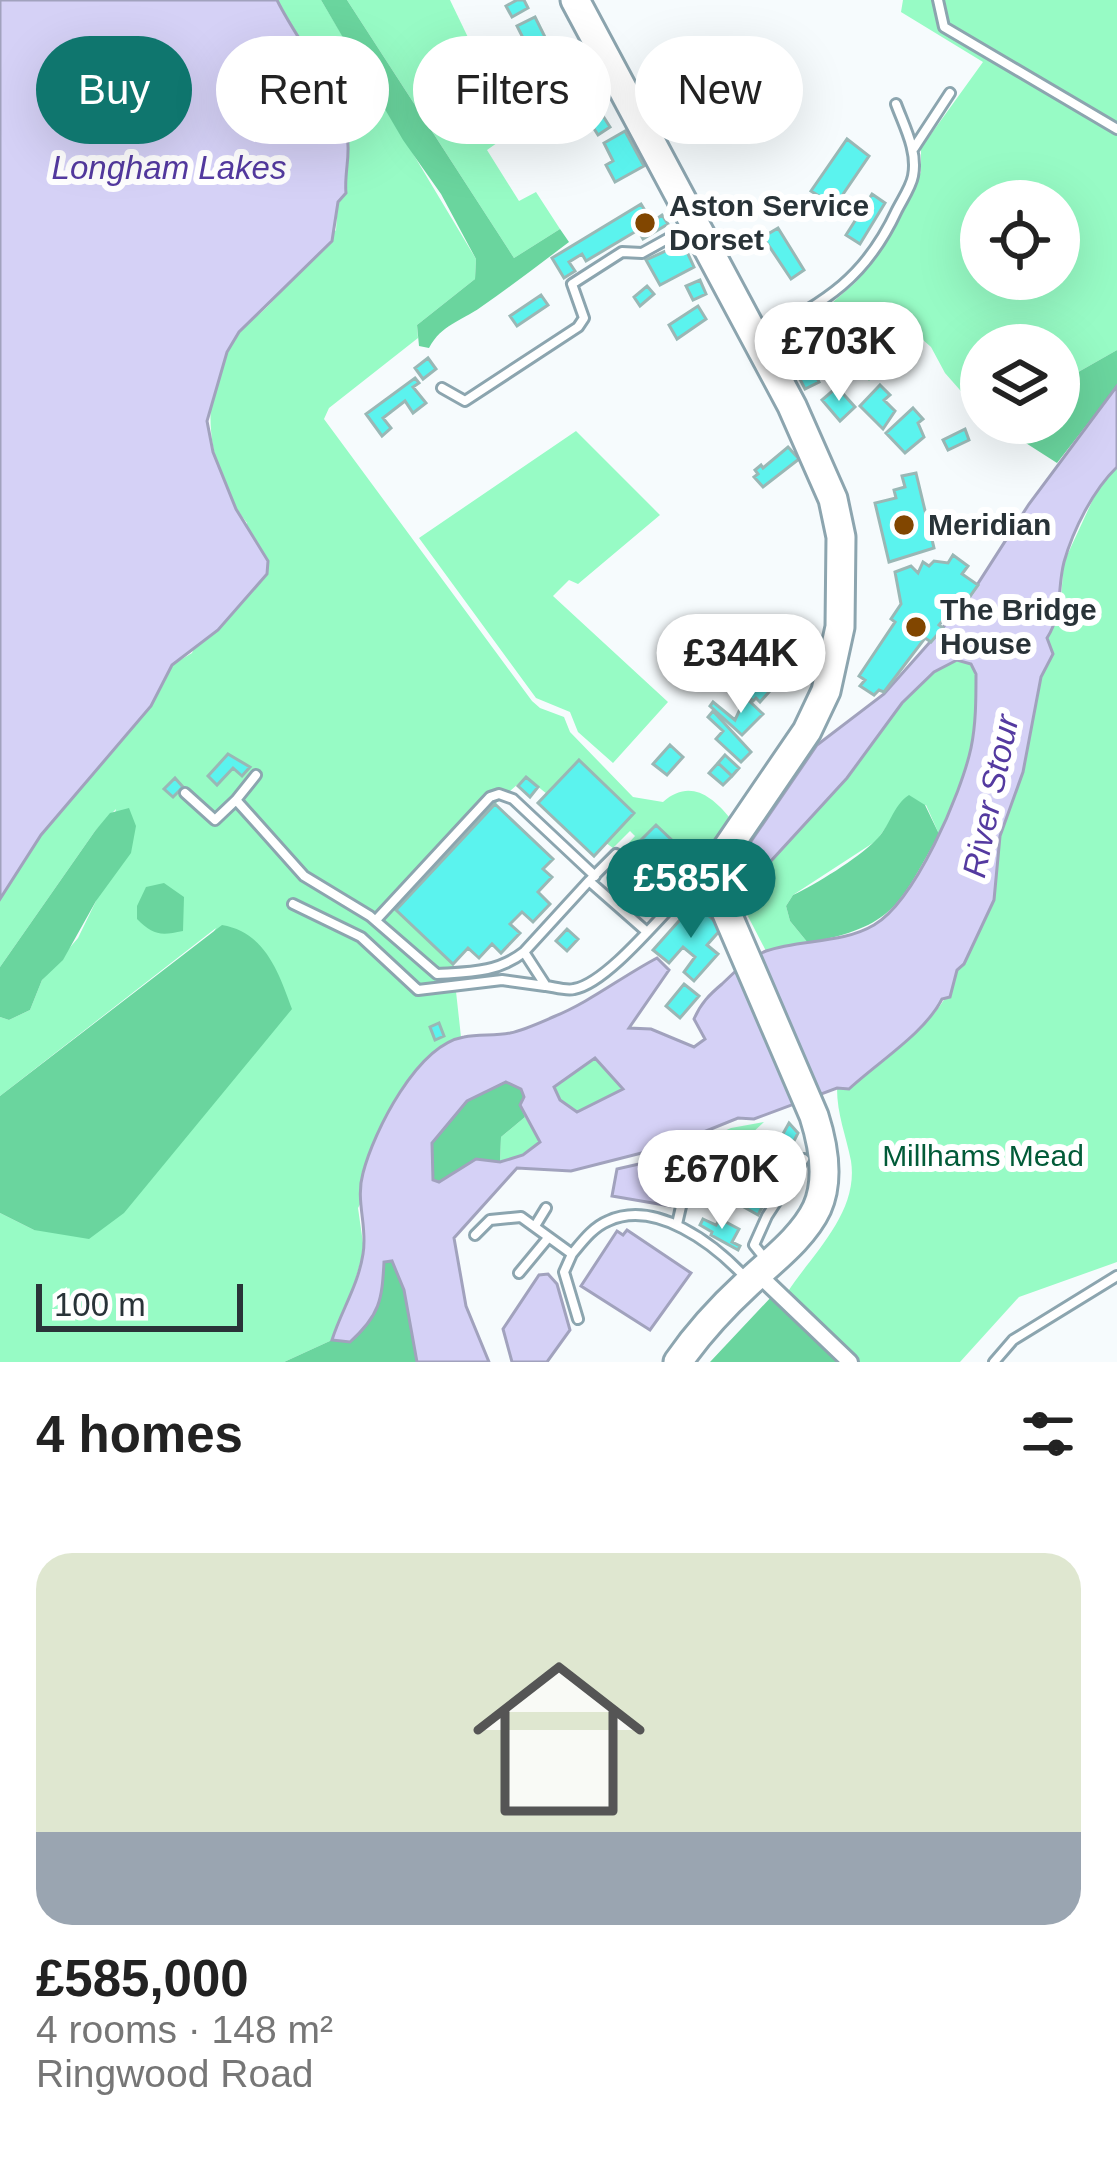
<!DOCTYPE html>
<meta charset="utf-8">
<style>
body{margin:0;font-family:Arial,sans-serif;background:#f2f2f2;color:#222;height:100vh;display:flex;flex-direction:column;font-size:45px;white-space:nowrap}
*{box-sizing:border-box;margin:0}
p{font-size:39px;color:#767676}
.icon{flex:none;width:66px;height:66px;fill:none;stroke:currentColor;stroke-width:2;stroke-linecap:round;stroke-linejoin:round}
.map{position:relative;height:1362px;overflow:hidden}
.panel{display:flex;flex-direction:column;background:#fff;flex:1}
.panel>*{flex:none}
.top-card{position:absolute;left:36px;top:36px;width:1047px;height:108px;display:flex;gap:24px}
.buttons{position:absolute;left:960px;top:180px;display:grid;gap:24px}
.buttons a{display:grid;place-items:center;width:120px;height:120px;border-radius:50%;background:#fff;box-shadow:0 12px 48px #0002;font-size:60px}
.scale{position:absolute;left:36px;bottom:30px;width:207px;box-sizing:border-box;padding-left:12px;border:6px solid #293338;border-top:0;font-size:33px;line-height:42px;white-space:nowrap;color:#293338;-webkit-text-stroke:9px #fff;paint-order:stroke}
.price{position:absolute;translate:-50% -102px;padding:0 27px;border-radius:42px;background:#fff;color:#222;font-size:39px;line-height:78px;filter:drop-shadow(0 3px 6px #0008)}
.price::after{content:'';position:absolute;left:50%;top:72px;width:36px;height:27px;margin-left:-18px;background:inherit;clip-path:polygon(0 0,100% 0,50% 100%)}
.price.active{background:#0f766e;color:#fff}
ul{padding:0;list-style:none}
li{display:grid;align-content:center;gap:24px;height:636px;padding:0 36px}
li+li{border-top:3px solid #e0e0e0}
li span{display:grid;place-items:center;height:372px;border-radius:36px;color:#555}
li>.icon{margin-inline-start:auto}
span .icon{width:216px;height:216px;fill:#fffc;stroke-width:1}
li b{font-size:51px}
h2{display:flex;justify-content:space-between;align-items:center;height:144px;padding:0 36px;font-size:51px}
.tag{padding:0 42px;border-radius:54px;background:#fff;box-shadow:0 12px 48px #0002;font-size:42px;line-height:108px}
.tag.active{background:#0f766e;color:#fff}
.map>svg:first-child{display:block}
</style>
<div class="map">
<svg width="1117" height="1362" viewBox="0 0 1117 1362">
<rect width="100%" height="100%" fill="#f6fbfd"/>
<path fill="#97fbc5" fill-rule="evenodd" d="M 277,0 L 321,0 L 476,259 L 475,279 L 417,325 L 418,338 L 329,408 L 324,419 L 532,701 L 540,708 L 564,717 L 570,732 L 633,797 L 663,802 C 689,779 711,795 730,818 C 717,839 706,871 683,878 L 696,864 L 684,852 L 666,869 L 652,865 L 658,864 L 676,846 L 638,844 L 650,857 L 644,861 L 628,852 L 626,846 L 635,836 L 630,831 L 613,848 L 606,843 L 634,813 L 578,761 L 547,794 L 526,777 L 495,804 L 396,909 L 453,964 L 461,1037 L 442,1048 L 358,1208 L 364,1250 L 346,1311 L 332,1340 L 284,1362 L 0,1362 L 0,1213 L 34,1230 L 216,928 L 0,1096 L 0,1017 L 9,1020 L 30,1010 L 42,980 L 78,938 L 96,901 L 116,809 L 95,831 L 0,967 L 0,899 L 41,835 L 151,706 L 172,665 L 192,653 L 247,523 C 206,471 194,386 240,332 C 247,323 258,316 267,307 C 291,282 313,256 336,230 L 338,202 L 346,193 C 344,174 351,153 347,136 C 338,88 298,43 277,0 Z
M 347,0 L 450,0 L 504,112 L 493,119 L 504,138 L 487,150 L 519,201 L 536,192 L 560,229 L 514,258 Z
M 903,0 L 1117,0 L 1117,350 L 1059,383 L 1059,345 L 981,345 L 981,414 L 945,373 L 931,347 L 914,332 L 869,381 L 810,322 L 856,282 L 884,246 L 921,172 L 921,148 L 983,62 L 901,12 ZM 981,201 L 1059,201 L 1059,279 L 981,279 Z
M 576,431 L 660,515 L 578,584 L 569,580 L 553,596 L 668,702 L 613,763 L 578,732 L 570,712 L 536,698 L 419,538 Z
M 1117,467 L 1117,1262 L 1019,1297 L 960,1362 L 857,1362 L 787,1293 C 812,1254 859,1213 851,1161 C 846,1135 837,1115 837,1088 C 880,1067 947,1018 957,970 L 964,964 L 994,900 L 1000,836 L 1023,772 L 1041,677 L 1053,654 L 1047,638 L 1061,597 L 1064,562 L 1101,482 Z
M 957,660 L 971,664 C 992,709 959,792 939,834 L 926,805 L 894,816 L 876,841 L 793,895 L 786,906 L 790,921 L 808,943 L 766,951 L 738,897 L 847,778 L 902,703 L 934,672 Z
M 595,1058 L 623,1090 L 576,1112 L 560,1100 L 554,1087 Z
M 525,1117 L 541,1142 L 523,1155 L 500,1162 L 501,1137 Z
M 764,1122 L 750,1135 L 732,1177 L 739,1181 L 727,1201 L 687,1182 L 690,1146 L 731,1128 Z"/>
<path fill="#6ad59e" d="M 321,0 L 347,0 L 514,258 L 560,229 L 569,242 C 540,264 511,286 481,307 C 460,322 442,324 429,348 L 419,346 L 417,325 L 475,279 L 476,259 L 441,194 L 403,140 Z
M 1117,350 L 1117,386 L 1057,463 L 1001,427 L 988,423 L 1059,423 L 1059,383 Z
M 909,795 L 925,805 L 939,834 C 898,907 894,926 808,943 L 790,921 L 786,906 L 793,895 C 815,885 858,858 875,841 C 890,827 893,805 909,795 Z
M 129,808 L 136,826 L 131,853 L 96,901 L 63,960 L 42,980 L 30,1010 L 9,1020 L 0,1017 L 0,967 L 95,831 L 110,813 Z
M 164,883 L 184,897 L 183,931 C 160,936 153,935 137,919 L 137,906 L 146,887 Z
M 222,925 C 265,932 279,973 292,1009 L 124,1213 L 89,1239 L 34,1230 L 0,1213 L 0,1096 Z
M 506,1082 L 521,1089 L 524,1098 L 520,1106 L 525,1117 L 501,1137 L 500,1162 C 476,1161 458,1171 439,1182 L 433,1180 L 432,1143 L 467,1101 Z
M 384,1261 L 393,1261 L 404,1290 L 417,1362 L 284,1362 L 332,1340 L 349,1342 C 380,1315 382,1300 384,1261 Z
M 773,1295 L 845,1362 L 710,1362 Z"/>
<path fill="#d5d1f6" stroke="#a1a2bd" stroke-width="3" fill-rule="evenodd" d="M 0,0 L 277,0 C 298,43 338,88 347,136 C 351,153 344,174 346,193 L 338,202 L 332,241 L 239,332 L 227,352 L 207,421 L 213,452 L 236,509 L 268,561 L 267,574 L 218,630 L 172,665 L 151,706 L 41,835 L 0,899 Z
M 1117,386 L 1117,467 C 1093,490 1073,530 1064,562 C 1057,589 1063,613 1047,638 L 1053,654 L 1041,677 L 1023,772 L 1000,836 L 994,900 L 964,964 L 957,970 L 950,997 L 942,999 C 925,1033 878,1062 849,1089 L 837,1088 L 754,1119 L 738,1118 L 669,1146 L 571,1171 L 517,1168 L 454,1238 L 466,1306 L 489,1362 L 417,1362 L 404,1290 L 392,1261 L 384,1262 C 382,1300 380,1315 350,1342 L 332,1340 C 341,1311 358,1286 363,1254 C 368,1227 355,1201 363,1173 C 374,1131 417,1045 464,1037 C 479,1034 494,1036 510,1033 C 524,1030 539,1023 553,1017 C 590,1002 621,977 657,958 L 669,970 L 629,1028 L 651,1029 L 694,1047 L 705,1039 L 694,1019 C 701,1003 709,995 722,984 C 736,971 747,958 766,951 C 800,939 842,944 874,925 C 915,901 961,794 971,748 C 976,724 976,699 976,674 L 971,664 L 957,660 L 934,672 L 902,703 L 847,778 L 738,897 L 735,878 L 743,853 L 817,745 L 884,694 L 968,599 L 1029,504 ZM 595,1058 L 623,1089 L 577,1112 L 560,1100 L 554,1087 ZM 506,1082 L 521,1089 L 524,1097 L 520,1105 L 540,1142 L 523,1155 L 500,1162 L 476,1159 L 439,1182 L 433,1180 L 432,1143 L 467,1101 Z
M 683,1154 L 679,1199 L 671,1198 L 670,1206 L 612,1196 L 617,1169 Z
M 627,1230 L 691,1273 L 650,1330 L 581,1286 L 617,1231 L 623,1235 Z
M 548,1274 L 557,1284 L 570,1330 L 547,1362 L 512,1362 L 503,1329 L 539,1275 Z"/>
<path fill="#5bf3ee" stroke="#9ab7b5" stroke-width="3" d="M 517,0 L 524,0 L 528,8 L 512,17 L 506,6 Z
M 535,17 L 545,37 L 527,46 L 517,26 Z
M 542,48 L 557,77 L 540,86 L 525,57 Z
M 579,78 L 610,127 L 598,135 L 567,86 Z
M 625,131 L 644,166 L 615,182 L 606,165 L 613,161 L 604,143 Z
M 847,139 L 869,156 L 835,206 L 811,191 Z
M 872,194 L 885,203 L 860,244 L 846,235 Z
M 641,204 L 652,222 L 662,215 L 668,224 L 643,239 L 638,230 L 586,261 L 582,254 L 569,262 L 575,271 L 564,278 L 552,258 Z
M 778,228 L 804,270 L 791,279 L 763,237 Z
M 683,243 L 694,267 L 660,285 L 646,260 Z
M 700,280 L 706,294 L 693,300 L 686,286 Z
M 647,286 L 654,294 L 640,306 L 634,297 Z
M 541,295 L 548,305 L 517,326 L 510,316 Z
M 698,306 L 706,319 L 677,339 L 669,325 Z
M 801,346 L 819,382 L 805,389 L 787,354 Z
M 428,358 L 436,369 L 423,379 L 415,368 Z
M 415,378 L 419,383 L 413,387 L 426,403 L 413,413 L 405,401 L 383,418 L 391,428 L 382,436 L 366,414 Z
M 880,385 L 890,395 L 884,400 L 895,411 L 883,429 L 860,406 Z
M 837,387 L 855,407 L 840,421 L 822,400 Z
M 913,408 L 923,419 L 918,423 L 924,437 L 905,453 L 886,433 Z
M 965,429 L 969,440 L 948,450 L 943,440 Z
M 788,447 L 799,459 L 763,487 L 754,477 L 758,474 L 755,470 L 761,465 L 763,468 Z
M 916,473 L 934,548 L 889,562 L 875,503 L 896,498 L 894,490 L 905,487 L 902,476 Z
M 953,555 L 968,566 L 962,574 L 978,585 L 968,599 L 963,595 L 939,625 L 943,628 L 931,642 L 925,638 L 884,692 L 879,690 L 874,695 L 860,686 L 865,680 L 859,676 L 895,622 L 891,619 L 901,604 L 895,572 L 911,566 L 918,573 L 923,562 L 929,566 L 934,561 L 948,563 Z
M 775,633 L 795,651 L 774,674 L 750,652 L 760,641 L 765,645 Z
M 765,670 L 778,682 L 760,702 L 756,698 L 753,701 L 738,686 L 742,683 L 748,688 Z
M 744,696 L 763,714 L 742,735 L 710,706 L 713,702 L 735,720 L 742,705 L 738,702 Z
M 713,711 L 751,752 L 741,762 L 716,739 L 723,731 L 708,717 Z
M 670,745 L 683,757 L 667,775 L 653,764 Z
M 228,754 L 250,767 L 242,776 L 233,768 L 217,785 L 208,776 Z
M 725,755 L 739,768 L 732,776 L 718,763 Z
M 579,760 L 634,813 L 594,856 L 538,803 Z
M 718,763 L 732,776 L 723,785 L 709,773 Z
M 526,777 L 538,787 L 530,797 L 518,786 Z
M 175,778 L 183,787 L 173,797 L 164,789 Z
M 495,804 L 553,859 L 543,869 L 552,877 L 538,892 L 550,904 L 533,922 L 522,912 L 510,924 L 520,933 L 501,953 L 492,944 L 479,958 L 468,948 L 453,964 L 396,910 Z
M 656,825 L 677,845 L 658,864 L 637,844 Z
M 683,852 L 696,865 L 679,882 L 666,869 Z
M 644,873 L 669,895 L 657,909 L 650,903 L 645,909 L 627,893 Z
M 695,903 L 722,928 L 707,945 L 718,954 L 694,981 L 684,972 L 695,957 L 683,947 L 669,963 L 653,950 Z
M 567,929 L 578,939 L 567,951 L 556,941 Z
M 684,984 L 699,996 L 680,1018 L 666,1006 Z
M 439,1023 L 444,1036 L 435,1040 L 430,1027 Z
M 789,1123 L 798,1133 L 791,1147 L 779,1141 Z
M 761,1138 L 791,1154 L 758,1215 L 742,1206 L 753,1186 L 739,1179 Z
M 703,1219 L 716,1225 L 720,1219 L 739,1229 L 732,1242 L 740,1246 L 738,1250 L 711,1235 L 712,1232 L 700,1225 Z"/>
<g fill="none" stroke-linecap="round" stroke-linejoin="round">
<defs>
<path id="lane" d="M 938,0 L 944,27 L 1117,129
M 914,148 L 950,93
M 763,335 C 827,300 865,279 897,210 C 902,200 911,187 913,176 C 918,151 904,126 896,104
M 442,388 L 465,401 L 578,327 L 584,318 L 572,284 L 622,252 L 642,253 L 687,228
M 256,775 L 236,800 L 304,876 L 370,916 L 437,974 C 469,972 497,973 524,952 L 546,986 C 554,987 566,991 574,989 C 611,983 675,897 707,870
M 185,793 L 215,820 L 236,800
M 635,866 L 616,854 L 589,881 L 647,932
M 684,893 L 715,899
M 293,904 L 361,937 L 418,990 L 502,980 L 545,986
M 376,920 L 490,797 L 499,794 L 513,799 L 595,876
M 524,952 L 589,881
M 677,1224 L 683,1198
M 535,1226 L 546,1208
M 475,1235 L 490,1220 L 521,1217 L 572,1254 C 582,1242 593,1227 608,1221 C 656,1199 714,1244 745,1277
M 572,1254 L 564,1272 L 578,1319
M 766,1260 L 754,1245 L 767,1216 L 804,1159
M 519,1273 L 548,1238
M 994,1362 L 1013,1340 L 1117,1276"/>
<path id="street" d="M 758,1274 L 850,1362"/>
<path id="highway" d="M 575,0 L 792,406 L 833,499 L 841,537 L 840,627 L 826,691 L 807,731 L 721,857 L 716,876 L 722,902 L 814,1116 C 823,1144 830,1179 817,1208 C 803,1238 770,1262 747,1284 C 721,1308 698,1333 678,1362"/>
</defs>
<use href="#lane" stroke="#8ca5af" stroke-width="14"/>
<use href="#street" stroke="#8ca5af" stroke-width="20"/>
<use href="#highway" stroke="#8ca5af" stroke-width="33"/>
<use href="#lane" stroke="#fff" stroke-width="8"/>
<use href="#street" stroke="#fff" stroke-width="14"/>
<use href="#highway" stroke="#fff" stroke-width="27"/>
</g>
<g fill="#814600" stroke="#fff" stroke-width="4.5">
<circle cx="645" cy="223" r="12"/>
<circle cx="904" cy="525" r="12"/>
<circle cx="916" cy="627" r="12"/>
</g>
<g text-anchor="middle" stroke-width="12" stroke-linejoin="round" paint-order="stroke">
<g font-size="30" font-weight="bold" fill="#293338" stroke="#fff" text-anchor="start">
<text x="669" y="216">Aston Service<tspan x="669" dy="34">Dorset</tspan></text>
<text x="928" y="535">Meridian</text>
<text x="940" y="620">The Bridge<tspan x="940" dy="34">House</tspan></text>
</g>
<g font-size="30" fill="#025b38" stroke="#fff">
<text x="983" y="1166">Millhams Mead</text>
</g>
<g font-size="33" font-style="italic" fill="#543aa0" stroke="#fff">
<text x="169" y="179">Longham Lakes</text>
<text transform="translate(990 796) rotate(-78)" y="12">River Stour</text>
</g>
</g>
</svg>
<div class="buttons">
<a><svg class="icon" aria-label="locate" viewBox="0 0 24 24"><circle cx="12" cy="12" r="6"/><path d="M12 2v4M12 18v4M2 12h4M18 12h4"/></svg></a>
<a><svg class="icon" aria-label="layers" viewBox="0 0 24 24"><path d="M12 4l9 5-9 5-9-5zM3 14l9 5 9-5"/></svg></a>
</div>
<div class="scale">100 m</div>
<b class="price" style="left:839px;top:404px">£703K</b>
<b class="price" style="left:741px;top:716px">£344K</b>
<b class="price active" style="left:691px;top:941px">£585K</b>
<b class="price" style="left:722px;top:1232px">£670K</b>
<div class="top-card">
<a class="tag active">Buy</a>
<a class="tag">Rent</a>
<a class="tag">Filters</a>
<a class="tag">New</a>
</div>
</div>
<section class="panel">
<h2>4 homes<svg class="icon" aria-label="filters" viewBox="0 0 24 24"><path d="M4 7h16M4 17h16"/><circle cx="9" cy="7" r="2"/><circle cx="15" cy="17" r="2"/></svg></h2>
<ul>
<li><span style="background:linear-gradient(#dfe7d0 75%,#9aa5b1 0)"><svg class="icon" aria-label="home" viewBox="0 0 24 24"><path d="M3 11l9-7 9 7M6 9v11h12V9"/></svg></span><div><b>£585,000</b><p>4 rooms · 148 m²</p><p>Ringwood Road</p></div></li>
</ul>
</section>
